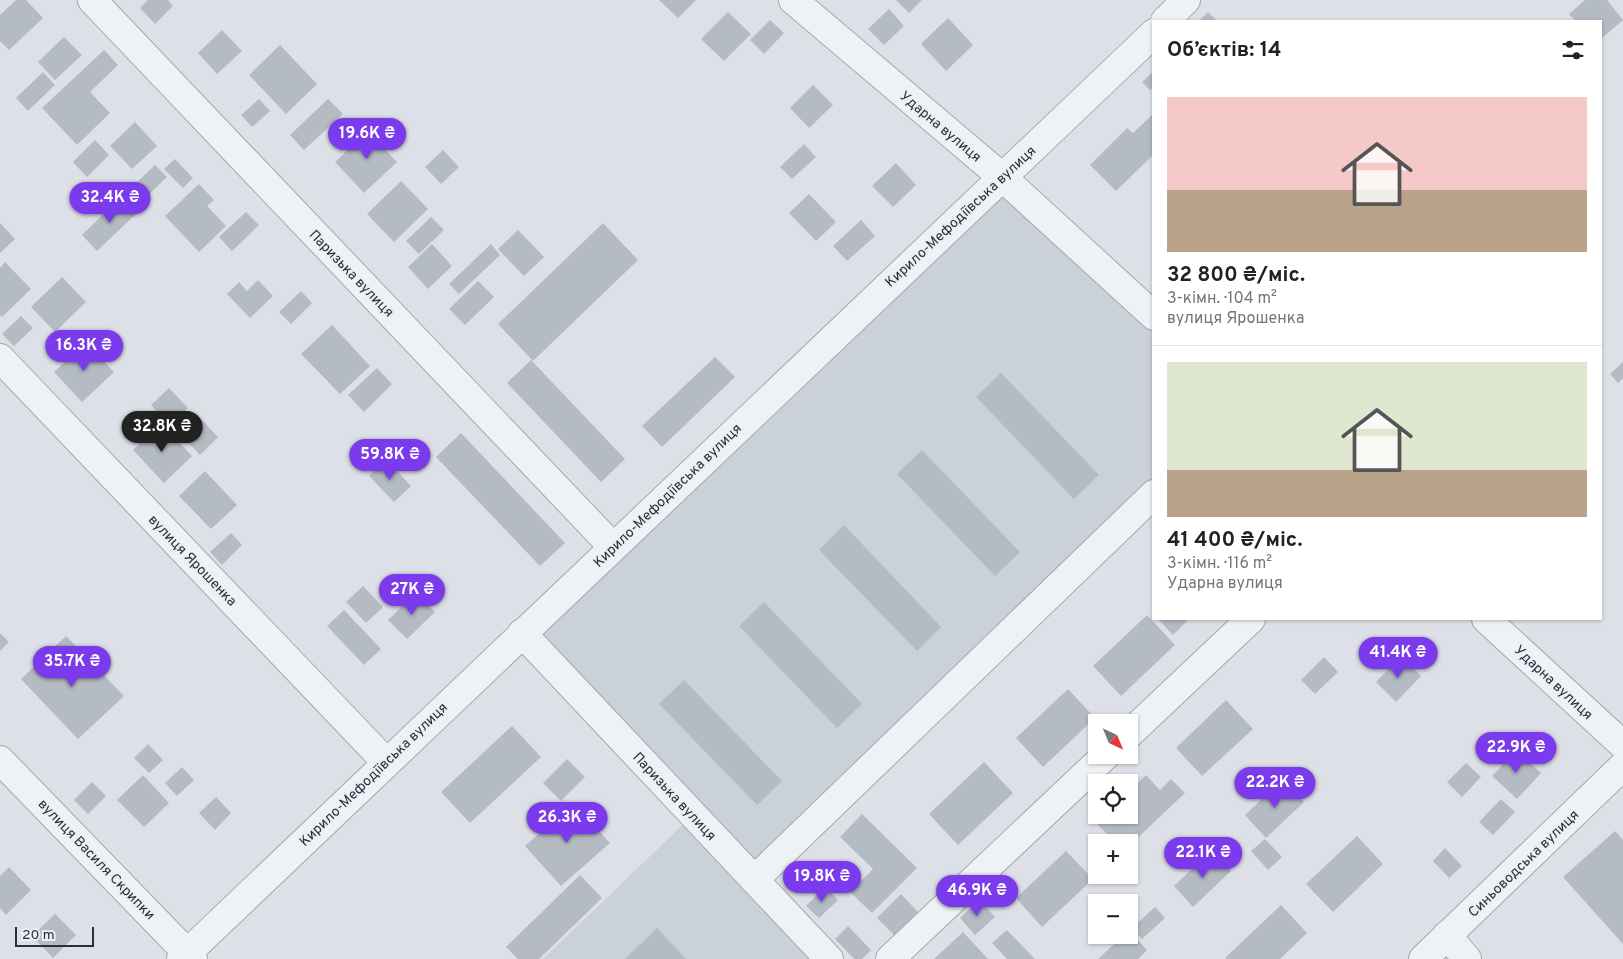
<!DOCTYPE html>
<html lang="uk">
<meta charset="utf-8">
<style>
body{margin:0;font-family:Overpass,sans-serif;background:#f6f6f6;color:#222;height:100vh;display:flex;flex-direction:column;font-size:19px;white-space:nowrap}
*{box-sizing:border-box;margin:0}
p{font-size:16px;color:#767676}
.icon{flex:none;width:28px;height:28px;fill:none;stroke:currentColor;stroke-width:2;stroke-linecap:round;stroke-linejoin:round}
.map{position:relative;flex:1;overflow:hidden}
.drawer{position:absolute;left:1152px;top:20px;width:450px;height:600px;display:flex;flex-direction:column;background:#fff;border-radius:0px;box-shadow:0 1px 4px #0004}
.drawer>*{flex:none}
.needle{width:32px;rotate:136deg}
.controls{position:absolute;left:1088px;top:714px;display:grid;gap:10px}
.controls a{display:grid;place-items:center;width:50px;height:50px;border-radius:0px;background:#fff;box-shadow:0 1px 4px #0004;font-size:25px}
.scale{position:absolute;left:15px;bottom:12px;width:79px;box-sizing:border-box;padding-left:5px;border:2px solid #26303d;border-top:0;font-size:14px;line-height:18px;white-space:nowrap;color:#26303d;-webkit-text-stroke:4px #ecf0f4;paint-order:stroke}
.price{position:absolute;translate:-50% -42px;padding:0 11px;border-radius:18px;background:#7c3aed;color:#fff;font-size:16px;line-height:32px;filter:drop-shadow(0 1px 2px #0008)}
.price::after{content:'';position:absolute;left:50%;top:30px;width:15px;height:11px;margin-left:-8px;background:inherit;clip-path:polygon(0 0,100% 0,50% 100%)}
.price.selected{background:#222;color:#fff}
ul{padding:0;list-style:none}
li{display:grid;align-content:center;gap:10px;height:265px;padding:0 15px}
li+li{border-top:1px solid #e0e0e0}
li span{display:grid;place-items:center;height:155px;border-radius:0px;color:#555}
li>.icon{margin-inline-start:auto}
span .icon{width:90px;height:90px;fill:#fffc;stroke-width:1}
li b{font-size:21px}
h2{display:flex;justify-content:space-between;align-items:center;height:60px;padding:0 15px;font-size:21px}
.map>svg:first-child{display:block}
</style>
<div class="map">
<svg width="1623" height="959" viewBox="0 0 1623 959">
<rect width="100%" height="100%" fill="#dde1e7"/>
<path fill="#cbd1d9" d="M 1002,177 L 1154,316 L 1154,494 L 754,879 L 829,959 L 543,959 L 693,815 L 523,633 Z"/>
<path fill="#b4bbc3" d="M 16,0 L 26,0 L 43,18 L 9,50 L 0,41 L 0,15 Z
M 148,0 L 168,0 L 173,6 L 155,24 L 140,8 Z
M 659,0 L 696,0 L 678,18 Z
M 896,0 L 922,0 L 909,13 Z
M 1585,0 L 1607,0 L 1623,20 L 1601,39 L 1601,21 L 1576,21 L 1569,14 Z
M 889,9 L 904,26 L 884,45 L 868,29 Z
M 728,12 L 751,34 L 724,61 L 701,39 Z
M 1208,12 L 1217,21 L 1199,21 Z
M 948,18 L 973,45 L 946,71 L 921,44 Z
M 770,20 L 784,33 L 764,54 L 750,40 Z
M 222,30 L 242,51 L 217,74 L 198,53 Z
M 64,37 L 82,55 L 55,80 L 38,62 Z
M 280,45 L 317,84 L 286,114 L 249,75 Z
M 104,50 L 118,65 L 90,92 L 110,113 L 77,145 L 42,108 Z
M 1154,71 L 1154,87 L 1150,90 L 1142,82 Z
M 43,72 L 55,85 L 28,111 L 16,98 Z
M 813,85 L 833,105 L 809,128 L 790,108 Z
M 259,99 L 270,111 L 252,127 L 241,115 Z
M 328,99 L 343,114 L 304,150 L 290,135 Z
M 1154,113 L 1154,154 L 1116,191 L 1090,165 L 1127,128 L 1133,133 Z
M 135,122 L 157,146 L 132,169 L 110,146 Z
M 376,123 L 386,134 L 378,142 L 397,162 L 364,193 L 335,162 Z
M 95,140 L 109,155 L 87,177 L 73,162 Z
M 804,144 L 816,157 L 792,179 L 780,167 Z
M 443,150 L 459,167 L 441,184 L 425,167 Z
M 175,159 L 193,178 L 183,188 L 164,169 Z
M 896,163 L 916,185 L 893,207 L 872,186 Z
M 155,165 L 167,177 L 141,202 L 129,190 Z
M 401,181 L 428,209 L 394,242 L 367,214 Z
M 199,184 L 214,200 L 207,206 L 226,226 L 199,252 L 165,216 Z
M 809,194 L 836,222 L 816,241 L 789,213 Z
M 122,196 L 137,213 L 97,251 L 82,235 Z
M 246,212 L 259,225 L 232,251 L 219,237 Z
M 431,217 L 444,230 L 419,254 L 406,241 Z
M 861,220 L 875,236 L 847,261 L 833,246 Z
M 0,223 L 15,239 L 0,253 Z
M 603,223 L 638,260 L 533,361 L 498,324 Z
M 518,230 L 544,257 L 524,276 L 498,249 Z
M 432,244 L 452,266 L 428,289 L 408,267 Z
M 491,244 L 500,255 L 459,294 L 449,284 Z
M 5,262 L 31,289 L 2,317 L 0,315 L 0,268 Z
M 62,277 L 86,302 L 55,332 L 31,307 Z
M 258,280 L 273,296 L 250,318 L 227,294 L 239,282 L 247,291 Z
M 478,281 L 494,297 L 465,325 L 449,309 Z
M 301,291 L 312,303 L 291,324 L 279,312 Z
M 21,316 L 33,328 L 14,346 L 2,334 Z
M 332,325 L 370,366 L 340,394 L 301,354 Z
M 86,343 L 114,372 L 82,402 L 54,372 Z
M 715,357 L 735,377 L 662,447 L 642,426 Z
M 531,360 L 625,459 L 601,482 L 507,383 Z
M 1623,362 L 1623,378 L 1618,383 L 1610,374 Z
M 377,368 L 392,384 L 364,412 L 348,395 Z
M 1001,373 L 1099,475 L 1074,499 L 976,397 Z
M 169,388 L 188,408 L 169,425 L 151,405 Z
M 200,418 L 218,437 L 200,455 L 182,436 Z
M 161,423 L 192,456 L 164,483 L 133,450 Z
M 461,433 L 565,543 L 540,566 L 436,457 Z
M 922,450 L 1020,552 L 995,576 L 897,474 Z
M 387,460 L 411,486 L 394,502 L 369,476 Z
M 205,471 L 237,505 L 211,529 L 179,496 Z
M 844,525 L 941,627 L 917,651 L 819,550 Z
M 231,533 L 242,545 L 222,565 L 210,552 Z
M 363,586 L 383,607 L 366,623 L 346,602 Z
M 416,593 L 435,612 L 407,639 L 388,620 Z
M 764,602 L 862,704 L 837,728 L 739,626 Z
M 344,610 L 381,649 L 364,665 L 327,626 Z
M 1147,615 L 1175,645 L 1121,696 L 1093,666 Z
M 1158,619 L 1185,619 L 1187,621 L 1173,635 Z
M 0,633 L 9,642 L 0,651 Z
M 66,636 L 124,696 L 78,739 L 21,679 Z
M 1401,656 L 1421,676 L 1396,702 L 1376,682 Z
M 1324,657 L 1338,672 L 1315,694 L 1301,680 Z
M 684,680 L 782,781 L 757,805 L 659,704 Z
M 1068,689 L 1095,718 L 1043,767 L 1016,738 Z
M 1226,700 L 1253,729 L 1202,776 L 1176,748 Z
M 512,726 L 541,757 L 470,823 L 441,792 Z
M 148,744 L 163,760 L 149,773 L 134,758 Z
M 1516,750 L 1541,773 L 1517,799 L 1492,776 Z
M 567,759 L 585,777 L 561,801 L 543,783 Z
M 984,762 L 1013,793 L 958,845 L 929,814 Z
M 1466,763 L 1481,777 L 1462,797 L 1447,782 Z
M 182,767 L 194,780 L 177,796 L 165,783 Z
M 143,775 L 169,803 L 144,827 L 117,800 Z
M 1146,775 L 1160,790 L 1171,779 L 1185,793 L 1129,846 L 1129,842 L 1115,842 L 1096,823 L 1104,815 L 1129,815 L 1129,792 Z
M 1283,779 L 1304,802 L 1266,838 L 1245,815 Z
M 92,782 L 106,796 L 88,814 L 74,800 Z
M 216,797 L 231,813 L 215,830 L 199,813 Z
M 1501,799 L 1515,812 L 1493,835 L 1479,822 Z
M 573,803 L 610,843 L 561,886 L 525,846 Z
M 862,814 L 917,868 L 872,913 L 850,892 L 873,869 L 840,837 Z
M 1615,831 L 1623,840 L 1623,944 L 1563,877 Z
M 1357,836 L 1383,864 L 1333,912 L 1306,884 Z
M 1265,839 L 1282,857 L 1268,870 L 1251,851 Z
M 1445,848 L 1462,866 L 1449,878 L 1433,861 Z
M 1212,850 L 1231,871 L 1193,907 L 1174,886 Z
M 1066,851 L 1093,879 L 1042,927 L 1016,898 Z
M 9,867 L 31,890 L 6,915 L 0,908 L 0,876 Z
M 580,875 L 602,898 L 539,959 L 518,959 L 506,947 Z
M 825,887 L 838,900 L 819,918 L 806,906 Z
M 901,894 L 918,912 L 895,936 L 877,918 Z
M 979,900 L 995,917 L 975,935 L 960,918 Z
M 1281,905 L 1307,933 L 1280,959 L 1227,959 L 1225,958 Z
M 1155,907 L 1165,918 L 1142,939 L 1132,928 Z
M 55,914 L 76,935 L 53,958 L 32,936 Z
M 848,926 L 871,950 L 862,959 L 854,959 L 835,939 Z
M 657,928 L 686,959 L 625,959 Z
M 1007,930 L 1035,959 L 1007,959 L 992,943 Z
M 1129,931 L 1147,950 L 1138,959 L 1098,959 L 1124,935 L 1129,935 Z
M 963,932 L 988,959 L 934,959 Z"/>
<g fill="none" stroke-linecap="round" stroke-linejoin="round">
<defs>
<path id="minor" d="M 92,0 L 612,546
M 793,0 L 1002,177 L 1154,316
M 1165,21 L 1186,0
M 0,358 L 386,762
M 1486,619 L 1623,745
M 522,633 L 829,959
M 1129,734 L 1251,619
M 0,760 L 193,959
M 754,880 L 1154,494
M 1447,935 L 1467,959
M 181,959 L 1154,33
M 890,959 L 1106,755
M 1423,959 L 1623,766"/>
</defs>
<use href="#minor" stroke="#a2a8b1" stroke-width="30"/>
<use href="#minor" stroke="#eff2f5" stroke-width="28"/>
</g>
<g text-anchor="middle" stroke-width="4.5" stroke-linejoin="round" paint-order="stroke">
<g font-size="14" fill="#26303d" stroke="#ecf0f4">
<text transform="translate(941 126) rotate(40)" y="5">Ударна вулиця</text>
<text transform="translate(960 216) rotate(-43)" y="5">Кирило-Мефодіївська вулиця</text>
<text transform="translate(352 273) rotate(46)" y="5">Паризька вулиця</text>
<text transform="translate(667 495) rotate(-44)" y="5">Кирило-Мефодіївська вулиця</text>
<text transform="translate(193 560) rotate(46)" y="5">вулиця Ярошенка</text>
<text transform="translate(1554 682) rotate(43)" y="5">Ударна вулиця</text>
<text transform="translate(373 774) rotate(-44)" y="5">Кирило-Мефодіївська вулиця</text>
<text transform="translate(675 796) rotate(47)" y="5">Паризька вулиця</text>
<text transform="translate(97 859) rotate(46)" y="5">вулиця Василя Скрипки</text>
<text transform="translate(1523 863) rotate(-44)" y="5">Синьоводська вулиця</text>
</g>
</g>
</svg>
<div class="controls">
<a><svg class="needle" viewBox="-14 -14 28 28"><path d="M0-13l5 13h-10z" fill="#e53935"/><path d="M0 13l5-13h-10z" fill="#767676"/></svg></a>
<a><svg class="icon" aria-label="locate" viewBox="0 0 24 24"><circle cx="12" cy="12" r="6"/><path d="M12 2v4M12 18v4M2 12h4M18 12h4"/></svg></a>
<a>+</a>
<a>−</a>
</div>
<div class="scale">20 m</div>
<b class="price" style="left:367px;top:160px">19.6K ₴</b>
<b class="price" style="left:110px;top:224px">32.4K ₴</b>
<b class="price" style="left:84px;top:372px">16.3K ₴</b>
<b class="price selected" style="left:162px;top:453px">32.8K ₴</b>
<b class="price" style="left:390px;top:481px">59.8K ₴</b>
<b class="price" style="left:412px;top:616px">27K ₴</b>
<b class="price" style="left:1398px;top:679px">41.4K ₴</b>
<b class="price" style="left:72px;top:688px">35.7K ₴</b>
<b class="price" style="left:1516px;top:774px">22.9K ₴</b>
<b class="price" style="left:1275px;top:809px">22.2K ₴</b>
<b class="price" style="left:567px;top:844px">26.3K ₴</b>
<b class="price" style="left:1203px;top:879px">22.1K ₴</b>
<b class="price" style="left:822px;top:903px">19.8K ₴</b>
<b class="price" style="left:977px;top:917px">46.9K ₴</b>
<section class="drawer">
<h2>Об’єктів: 14<svg class="icon" aria-label="filters" viewBox="0 0 24 24"><path d="M4 7h16M4 17h16"/><circle cx="9" cy="7" r="2"/><circle cx="15" cy="17" r="2"/></svg></h2>
<ul>
<li><span style="background:linear-gradient(#f6c9c9 60%,#b9a48a 0)"><svg class="icon" aria-label="home" viewBox="0 0 24 24"><path d="M3 11l9-7 9 7M6 9v11h12V9"/></svg></span><div><b>32 800 ₴/міс.</b><p>3-кімн. · 104 m²</p><p>вулиця Ярошенка</p></div></li>
<li><span style="background:linear-gradient(#dfe7d0 70%,#b9a48a 0)"><svg class="icon" aria-label="home" viewBox="0 0 24 24"><path d="M3 11l9-7 9 7M6 9v11h12V9"/></svg></span><div><b>41 400 ₴/міс.</b><p>3-кімн. · 116 m²</p><p>Ударна вулиця</p></div></li>
</ul>
</section>
</div>
